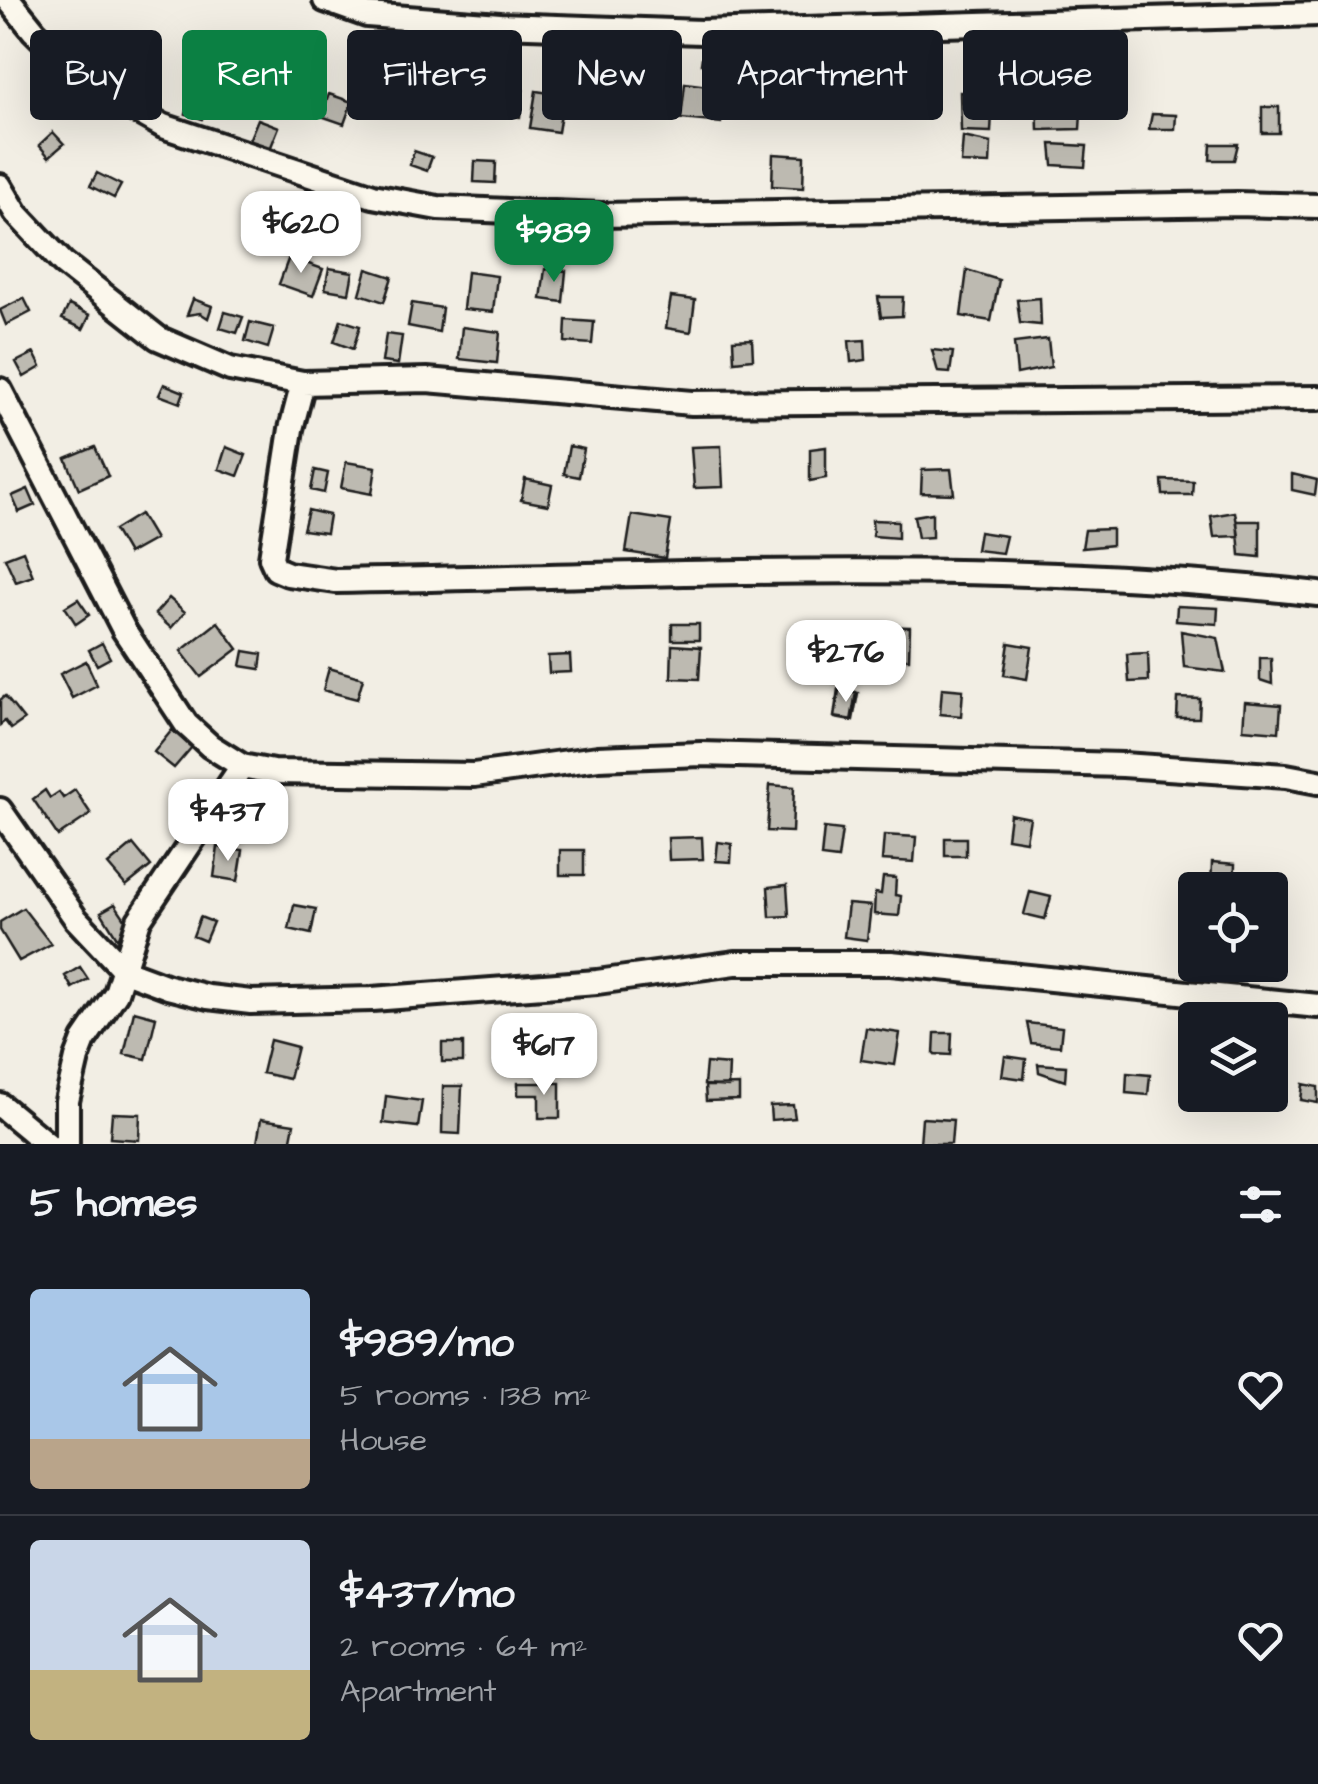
<!DOCTYPE html>
<meta charset="utf-8">
<style>
body{margin:0;font-family:"Architects Daughter",sans-serif;background:#20242c;color:#f1f3f6;height:100vh;display:flex;flex-direction:column;font-size:38px;white-space:nowrap}
*{box-sizing:border-box;margin:0}
p{font-size:32px;color:#9ea1a6}
.icon{flex:none;width:55px;height:55px;fill:none;stroke:currentColor;stroke-width:2;stroke-linecap:round;stroke-linejoin:round}
.map{position:relative;height:1144px;overflow:hidden}
.drawer{display:flex;flex-direction:column;background:#171b24;flex:1}
.drawer>*{flex:none}
.banner{position:absolute;left:30px;top:30px;width:1260px;height:90px;display:flex;gap:20px}
.tools{position:absolute;left:1178px;top:872px;display:grid;gap:20px}
.tools a{display:grid;place-items:center;width:110px;height:110px;border-radius:10px;background:#171b24;box-shadow:0 10px 40px #0002;font-size:50px}
.price{position:absolute;translate:-50% -85px;padding:0 22px;border-radius:20px;background:#fff;color:#222;font-size:32px;line-height:65px;filter:drop-shadow(0 2px 5px #0008)}
.price::after{content:'';position:absolute;left:50%;top:60px;width:30px;height:22px;margin-left:-15px;background:inherit;clip-path:polygon(0 0,100% 0,50% 100%)}
.price.on{background:#0b8043;color:#fff}
ul{padding:0;list-style:none}
li{display:flex;align-items:center;gap:30px;height:250px;padding:0 30px}
li+li{border-top:2px solid #363941}
li span{display:grid;place-items:center;flex:none;width:280px;height:200px;border-radius:10px;color:#555}
li>.icon{margin-inline-start:auto}
span .icon{width:120px;height:120px;fill:#fffc;stroke-width:1}
li b{font-size:42px}
h2{display:flex;justify-content:space-between;align-items:center;height:120px;padding:0 30px;font-size:42px}
.tag{padding:0 35px;border-radius:10px;background:#171b24;box-shadow:0 10px 40px #0002;font-size:35px;line-height:90px}
.tag.on{background:#0b8043;color:#fff}
.map>svg:first-child{display:block}
</style>
<div class="map">
<svg width="1318" height="1144" viewBox="0 0 1318 1144">
<rect width="100%" height="100%" fill="#f2eee4"/>
<filter id="ink" filterUnits="userSpaceOnUse"><feTurbulence type="fractalNoise" baseFrequency=".01" numOctaves="2"/><feDisplacementMap in="SourceGraphic" scale="20" xChannelSelector="R" yChannelSelector="G"/><feConvolveMatrix kernelMatrix="1 2 1 2 8 2 1 2 1" color-interpolation-filters="sRGB"/></filter>
<g filter="url(#ink)">
<path fill="#bdbab1" stroke="#1c1c1c" stroke-width="2.5" d="M 705,38 L 729,41 L 726,67 L 701,64 Z
M 368,77 L 392,85 L 382,114 L 359,105 Z
M 685,83 L 724,88 L 721,123 L 681,119 Z
M 736,85 L 761,88 L 757,118 L 732,115 Z
M 495,87 L 523,90 L 520,117 L 492,115 Z
M 193,89 L 209,93 L 202,119 L 186,114 Z
M 536,91 L 564,95 L 558,132 L 530,128 Z
M 960,92 L 993,94 L 991,132 L 961,131 Z
M 329,94 L 352,102 L 344,124 L 321,116 Z
M 1037,96 L 1082,98 L 1080,129 L 1038,130 Z
M 1262,107 L 1279,107 L 1279,133 L 1262,133 Z
M 1152,114 L 1176,115 L 1175,129 L 1149,129 Z
M 258,119 L 279,127 L 268,154 L 247,145 Z
M 53,132 L 64,144 L 49,157 L 39,145 Z
M 963,137 L 991,143 L 990,164 L 961,163 Z
M 1051,144 L 1087,146 L 1085,167 L 1053,165 Z
M 1211,144 L 1238,144 L 1234,160 L 1210,160 Z
M 414,151 L 432,157 L 427,171 L 410,165 Z
M 773,154 L 804,156 L 803,188 L 772,186 Z
M 475,161 L 496,162 L 495,183 L 474,182 Z
M 97,173 L 121,185 L 114,198 L 90,186 Z
M 289,257 L 323,269 L 313,296 L 279,284 Z
M 329,268 L 353,272 L 349,293 L 325,289 Z
M 367,269 L 392,277 L 384,302 L 360,294 Z
M 545,269 L 566,271 L 563,302 L 541,299 Z
M 967,270 L 999,280 L 991,321 L 961,316 Z
M 467,272 L 497,276 L 493,312 L 463,309 Z
M 671,297 L 695,300 L 691,332 L 666,328 Z
M 878,297 L 903,297 L 902,316 L 881,317 Z
M 24,298 L 31,312 L 6,325 L 0,310 Z
M 1040,298 L 1041,325 L 1020,323 L 1017,300 Z
M 193,299 L 212,306 L 208,318 L 200,313 L 187,315 Z
M 412,303 L 442,308 L 439,332 L 408,326 Z
M 69,305 L 90,315 L 83,329 L 62,319 Z
M 225,312 L 243,317 L 237,333 L 220,328 Z
M 341,320 L 360,326 L 353,349 L 334,342 Z
M 566,320 L 594,322 L 592,344 L 565,342 Z
M 250,322 L 274,328 L 268,348 L 245,341 Z
M 462,327 L 500,332 L 497,363 L 459,359 Z
M 386,334 L 402,336 L 398,364 L 382,362 Z
M 752,339 L 753,359 L 734,361 L 733,340 Z
M 1048,339 L 1051,367 L 1017,374 L 1014,343 Z
M 865,340 L 866,360 L 851,362 L 849,341 Z
M 932,350 L 953,352 L 950,373 L 938,372 Z
M 34,353 L 41,367 L 24,377 L 16,362 Z
M 164,384 L 184,392 L 180,403 L 159,395 Z
M 569,446 L 584,449 L 579,477 L 564,474 Z
M 721,446 L 723,487 L 694,488 L 691,447 Z
M 95,447 L 108,476 L 79,489 L 66,459 Z
M 226,447 L 246,455 L 238,476 L 219,469 Z
M 826,447 L 826,478 L 810,481 L 810,449 Z
M 346,462 L 376,467 L 372,494 L 341,488 Z
M 951,469 L 954,494 L 921,493 L 922,470 Z
M 315,470 L 328,473 L 324,493 L 311,490 Z
M 1292,474 L 1317,480 L 1315,495 L 1292,490 Z
M 525,479 L 552,485 L 548,505 L 521,500 Z
M 1162,480 L 1193,481 L 1192,495 L 1163,495 Z
M 28,489 L 35,505 L 19,512 L 12,496 Z
M 308,510 L 329,515 L 326,533 L 303,530 Z
M 1235,512 L 1239,536 L 1214,537 L 1211,516 Z
M 932,513 L 932,537 L 918,538 L 914,516 Z
M 140,514 L 155,539 L 128,554 L 114,530 Z
M 632,515 L 671,521 L 665,558 L 626,552 Z
M 872,520 L 898,521 L 898,538 L 873,536 Z
M 1237,521 L 1260,521 L 1260,557 L 1240,555 Z
M 1112,529 L 1112,545 L 1082,548 L 1085,530 Z
M 979,532 L 1006,536 L 1002,553 L 976,550 Z
M 23,551 L 33,576 L 16,582 L 5,558 Z
M 169,598 L 185,612 L 171,628 L 155,614 Z
M 78,599 L 89,615 L 76,624 L 65,607 Z
M 1177,606 L 1218,608 L 1217,624 L 1176,621 Z
M 218,622 L 238,649 L 201,677 L 181,651 Z
M 672,624 L 699,624 L 699,640 L 672,640 Z
M 804,626 L 832,626 L 832,660 L 804,659 Z
M 875,626 L 910,627 L 909,659 L 874,658 Z
M 1181,631 L 1218,638 L 1225,672 L 1184,667 Z
M 102,643 L 110,658 L 97,665 L 89,650 Z
M 1009,643 L 1032,647 L 1027,679 L 1004,675 Z
M 672,645 L 701,647 L 699,679 L 671,678 Z
M 244,651 L 262,654 L 260,669 L 241,666 Z
M 1148,653 L 1149,681 L 1129,682 L 1127,654 Z
M 570,655 L 571,672 L 549,673 L 548,656 Z
M 1260,658 L 1271,658 L 1272,684 L 1260,680 Z
M 86,661 L 97,685 L 72,698 L 60,674 Z
M 329,668 L 363,678 L 357,699 L 323,690 Z
M 942,688 L 963,690 L 961,716 L 940,714 Z
M 838,689 L 858,693 L 853,720 L 834,717 Z
M 839,690 L 856,692 L 851,721 L 835,718 Z
M 5,696 L 24,720 L 11,729 L 5,721 L 0,725 L 0,700 Z
M 1178,698 L 1200,699 L 1199,718 L 1177,718 Z
M 1245,702 L 1281,705 L 1279,732 L 1243,729 Z
M 172,730 L 192,747 L 174,768 L 154,752 Z
M 770,785 L 794,787 L 792,832 L 767,831 Z
M 45,790 L 50,798 L 59,792 L 63,798 L 75,790 L 91,814 L 58,836 L 33,799 Z
M 1010,814 L 1030,818 L 1026,841 L 1007,838 Z
M 824,828 L 842,830 L 838,859 L 821,857 Z
M 884,835 L 916,837 L 914,862 L 882,860 Z
M 702,837 L 703,859 L 669,860 L 668,838 Z
M 945,838 L 966,838 L 966,856 L 945,856 Z
M 718,842 L 732,844 L 731,862 L 716,861 Z
M 133,844 L 151,866 L 126,886 L 108,865 Z
M 218,847 L 243,850 L 238,881 L 214,877 Z
M 560,850 L 584,850 L 584,875 L 560,875 Z
M 1212,862 L 1235,864 L 1234,890 L 1211,890 Z
M 883,877 L 896,878 L 895,895 L 901,896 L 899,916 L 874,914 L 875,893 L 881,894 Z
M 787,885 L 789,916 L 770,917 L 768,887 Z
M 1030,892 L 1051,897 L 1045,919 L 1024,914 Z
M 115,904 L 132,929 L 117,938 L 101,912 Z
M 848,904 L 871,906 L 867,940 L 844,937 Z
M 294,905 L 316,909 L 311,934 L 289,929 Z
M 23,908 L 51,944 L 19,961 L 0,930 L 0,922 Z
M 200,917 L 213,922 L 205,941 L 193,936 Z
M 80,967 L 88,979 L 72,988 L 65,976 Z
M 134,1011 L 156,1017 L 146,1059 L 124,1054 Z
M 1027,1023 L 1062,1027 L 1060,1046 L 1031,1043 Z
M 866,1028 L 900,1033 L 895,1065 L 861,1060 Z
M 537,1033 L 557,1035 L 554,1062 L 534,1060 Z
M 935,1033 L 952,1033 L 951,1055 L 934,1054 Z
M 270,1040 L 297,1047 L 289,1079 L 262,1073 Z
M 442,1043 L 463,1043 L 463,1062 L 442,1062 Z
M 1005,1056 L 1026,1059 L 1024,1079 L 1002,1076 Z
M 706,1063 L 729,1065 L 728,1087 L 704,1085 Z
M 1038,1064 L 1066,1066 L 1065,1081 L 1039,1072 Z
M 1127,1073 L 1150,1075 L 1148,1095 L 1126,1093 Z
M 518,1083 L 560,1083 L 560,1118 L 539,1118 L 539,1095 L 518,1095 Z
M 1303,1084 L 1318,1087 L 1318,1103 L 1301,1100 Z
M 739,1085 L 739,1100 L 706,1101 L 705,1086 Z
M 443,1086 L 462,1086 L 460,1134 L 442,1133 Z
M 386,1096 L 422,1101 L 418,1127 L 383,1123 Z
M 793,1105 L 795,1118 L 771,1120 L 770,1106 Z
M 112,1113 L 140,1114 L 139,1140 L 110,1138 Z
M 922,1118 L 953,1120 L 951,1144 L 920,1144 Z
M 261,1119 L 294,1124 L 290,1144 L 257,1143 Z"/>
<g fill="none" stroke-linecap="round" stroke-linejoin="round">
<defs>
<path id="minor" d="M 9,0 L 34,31 L 69,66 L 105,93 L 163,126 L 373,196 L 438,208 L 601,215 L 1237,204 L 1318,206
M 325,0 L 367,15 L 500,25 L 701,32 L 1318,14
M 0,186 L 16,213 L 63,263 L 158,338 L 230,369 L 303,383 L 427,380 L 692,403 L 1318,398
M 303,383 L 291,429 L 271,558 L 276,569 L 288,574 L 336,581 C 661,575 994,557 1318,594
M 0,390 L 124,630 L 186,724 L 210,746 L 242,766 L 273,772 L 474,775 L 598,758 L 701,754 L 1123,765 L 1286,776 L 1318,782
M 0,810 L 76,919 L 125,971 L 168,987 L 208,997 L 251,1002 L 372,999 L 597,982 L 735,963 L 891,963 L 1318,1006
M 0,1105 L 47,1144
M 67,1144 L 67,1101 L 77,1058 L 84,1040 L 116,993 L 139,920 L 242,766"/>
</defs>
<use href="#minor" stroke="#1c1c1c" stroke-width="30"/>
<use href="#minor" stroke="#fbf7ec" stroke-width="22"/>
</g>
</g>
</svg>
<div class="tools">
<a><svg class="icon" aria-label="locate" viewBox="0 0 24 24"><circle cx="12" cy="12" r="6"/><path d="M12 2v4M12 18v4M2 12h4M18 12h4"/></svg></a>
<a><svg class="icon" aria-label="layers" viewBox="0 0 24 24"><path d="M12 4l9 5-9 5-9-5zM3 14l9 5 9-5"/></svg></a>
</div>
<b class="price" style="left:301px;top:276px">$620</b>
<b class="price on" style="left:554px;top:285px">$989</b>
<b class="price" style="left:846px;top:705px">$276</b>
<b class="price" style="left:228px;top:864px">$437</b>
<b class="price" style="left:544px;top:1098px">$617</b>
<div class="banner">
<a class="tag">Buy</a>
<a class="tag on">Rent</a>
<a class="tag">Filters</a>
<a class="tag">New</a>
<a class="tag">Apartment</a>
<a class="tag">House</a>
</div>
</div>
<section class="drawer">
<h2>5 homes<svg class="icon" aria-label="filters" viewBox="0 0 24 24"><path d="M4 7h16M4 17h16"/><circle cx="9" cy="7" r="2"/><circle cx="15" cy="17" r="2"/></svg></h2>
<ul>
<li><span style="background:linear-gradient(#a9c7e8 75%,#b9a48a 0)"><svg class="icon" aria-label="home" viewBox="0 0 24 24"><path d="M3 11l9-7 9 7M6 9v11h12V9"/></svg></span><div><b>$989/mo</b><p>5 rooms · 138 m²</p><p>House</p></div><svg class="icon" aria-label="heart" viewBox="0 0 24 24"><path d="M12 20l-8-8c-3-5 5-10 8-4 3-6 11-1 8 4z"/></svg></li>
<li><span style="background:linear-gradient(#c9d6e8 65%,#c2b280 0)"><svg class="icon" aria-label="home" viewBox="0 0 24 24"><path d="M3 11l9-7 9 7M6 9v11h12V9"/></svg></span><div><b>$437/mo</b><p>2 rooms · 64 m²</p><p>Apartment</p></div><svg class="icon" aria-label="heart" viewBox="0 0 24 24"><path d="M12 20l-8-8c-3-5 5-10 8-4 3-6 11-1 8 4z"/></svg></li>
</ul>
</section>
